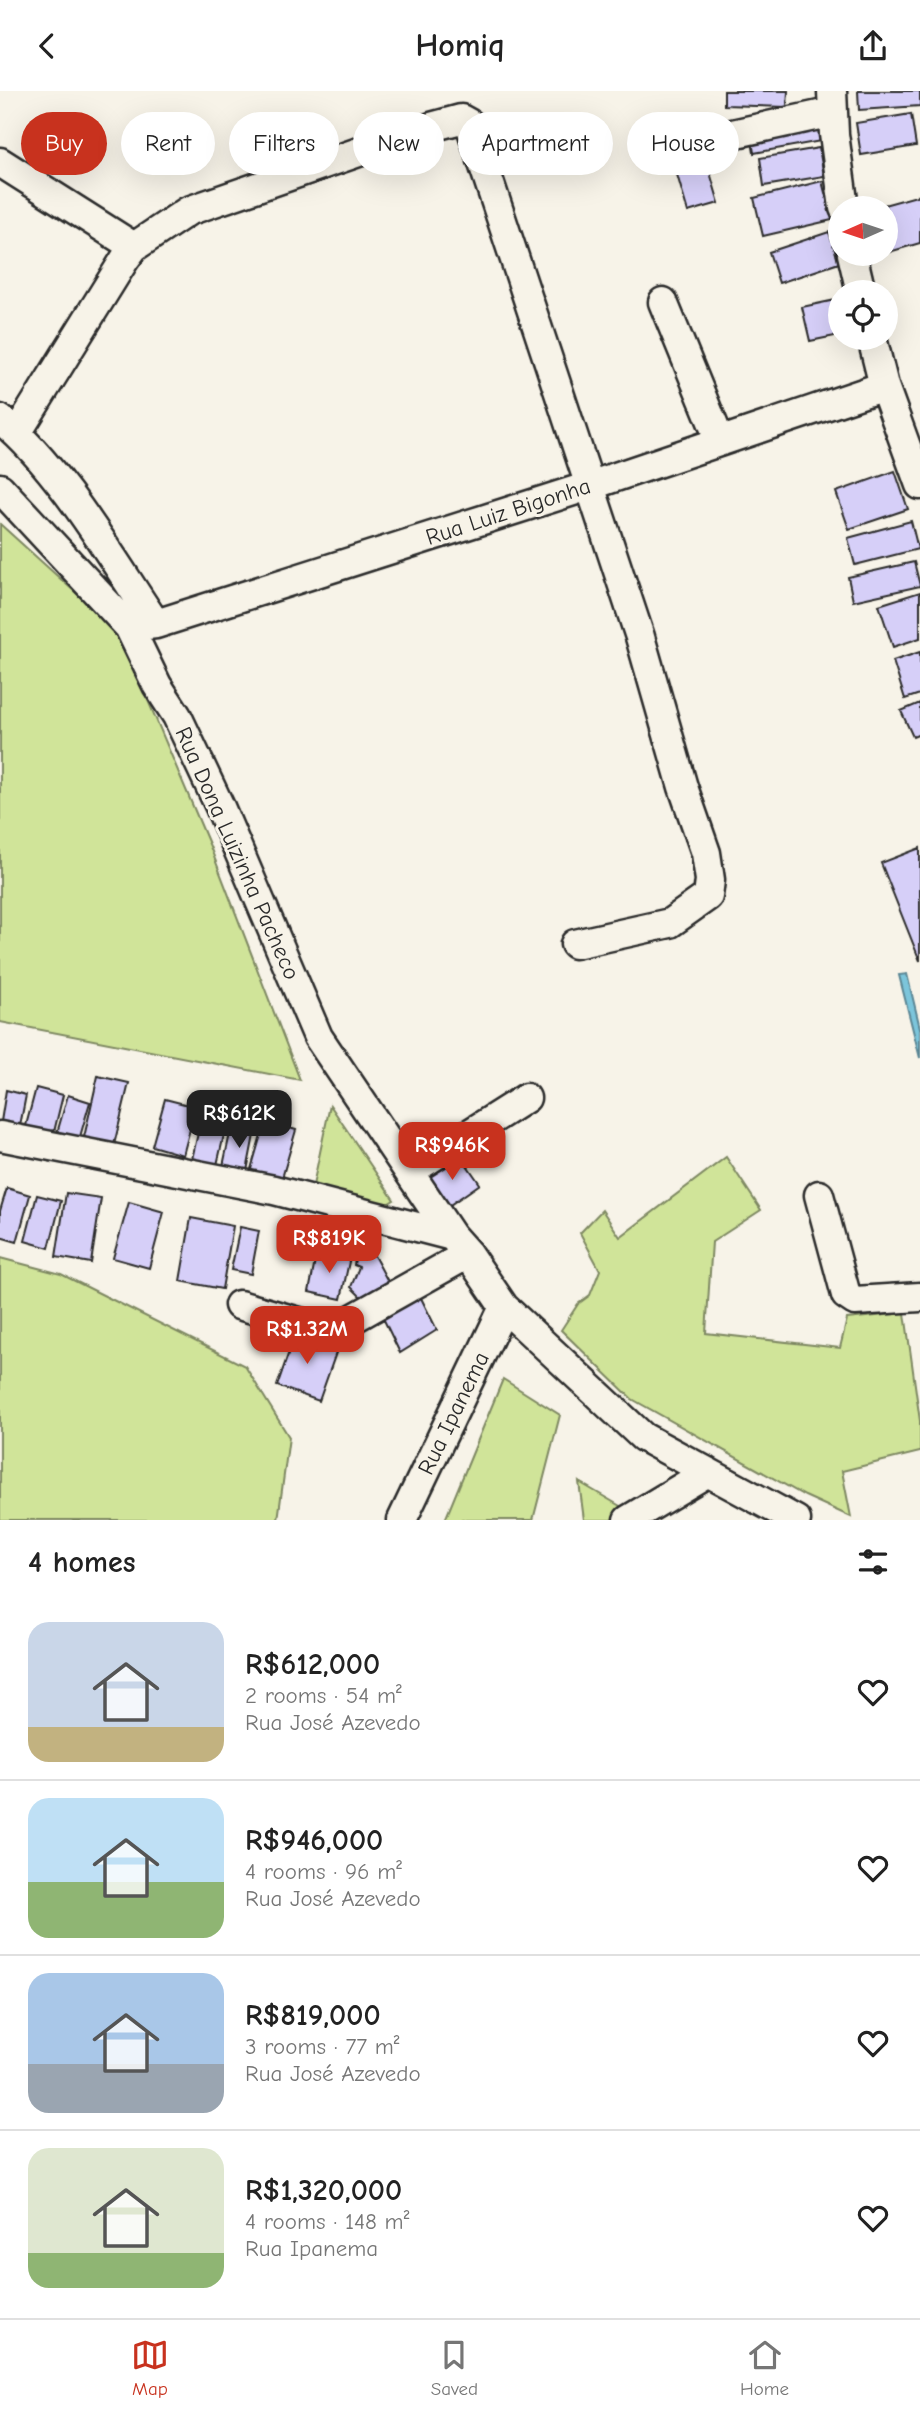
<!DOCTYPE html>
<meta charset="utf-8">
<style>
body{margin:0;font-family:"Comic Neue",sans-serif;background:#f6f6f6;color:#222;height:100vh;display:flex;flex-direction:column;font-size:26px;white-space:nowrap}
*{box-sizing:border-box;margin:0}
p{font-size:23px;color:#767676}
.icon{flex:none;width:38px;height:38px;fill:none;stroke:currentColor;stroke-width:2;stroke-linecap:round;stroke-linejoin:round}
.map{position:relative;height:1429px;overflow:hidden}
.panel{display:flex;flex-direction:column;background:#fff;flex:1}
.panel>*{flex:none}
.banner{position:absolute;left:21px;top:21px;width:878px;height:63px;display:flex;gap:14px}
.needle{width:46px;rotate:267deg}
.fabs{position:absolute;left:828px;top:105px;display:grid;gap:14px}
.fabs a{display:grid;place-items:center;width:70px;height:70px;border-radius:50%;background:#fff;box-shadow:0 7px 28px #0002;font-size:35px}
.price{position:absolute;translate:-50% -60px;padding:0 16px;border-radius:14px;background:#c8321e;color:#fff;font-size:23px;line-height:46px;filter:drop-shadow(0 2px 4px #0008)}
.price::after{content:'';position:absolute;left:50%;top:42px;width:21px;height:16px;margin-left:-10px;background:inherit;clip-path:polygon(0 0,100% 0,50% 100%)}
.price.on{background:#222;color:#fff}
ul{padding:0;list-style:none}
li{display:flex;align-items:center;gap:21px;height:175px;padding:0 28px}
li+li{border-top:2px solid #e0e0e0}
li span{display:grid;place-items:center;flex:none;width:196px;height:140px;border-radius:21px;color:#555}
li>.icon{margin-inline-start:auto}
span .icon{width:84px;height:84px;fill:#fffc;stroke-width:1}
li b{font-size:30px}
h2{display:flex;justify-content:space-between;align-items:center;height:84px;padding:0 28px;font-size:30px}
.pill{padding:0 24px;border-radius:32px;background:#fff;box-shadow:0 7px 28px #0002;font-size:24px;line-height:63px}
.pill.on{background:#c8321e;color:#fff}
header{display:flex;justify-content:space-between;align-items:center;height:91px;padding:0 28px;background:#fff;font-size:32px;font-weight:600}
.menu{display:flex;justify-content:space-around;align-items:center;height:98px;border-top:2px solid #e0e0e0;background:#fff;font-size:19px;color:#767676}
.menu a{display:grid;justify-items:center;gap:4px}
.menu .on{color:#c8321e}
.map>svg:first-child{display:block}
</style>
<header><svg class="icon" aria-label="back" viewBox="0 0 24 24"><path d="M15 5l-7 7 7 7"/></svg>Homiq<svg class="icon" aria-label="share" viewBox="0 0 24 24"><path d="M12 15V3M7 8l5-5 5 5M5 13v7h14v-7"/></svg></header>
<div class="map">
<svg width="920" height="1429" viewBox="0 0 920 1429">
<rect width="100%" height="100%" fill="#f7f3e8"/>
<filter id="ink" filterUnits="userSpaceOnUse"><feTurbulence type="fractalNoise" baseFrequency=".0143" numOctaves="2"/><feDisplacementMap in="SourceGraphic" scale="14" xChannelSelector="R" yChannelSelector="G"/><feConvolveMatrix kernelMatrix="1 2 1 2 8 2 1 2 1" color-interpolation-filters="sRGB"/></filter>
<g filter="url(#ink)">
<path fill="#d0e499" stroke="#7e8862" stroke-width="2" d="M 0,433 L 119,541 L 209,753 L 300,989 L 0,931 Z
M 330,1014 L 394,1109 L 374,1121 L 311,1104 Z
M 726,1066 L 761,1119 L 712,1151 L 706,1242 L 840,1257 L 847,1228 L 905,1222 L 920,1330 L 920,1361 L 842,1380 L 851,1426 L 805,1405 L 632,1308 L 561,1239 L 578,1213 L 590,1204 L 600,1179 L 580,1142 L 602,1119 L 620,1146 Z
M 0,1167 L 61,1183 L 245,1275 L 289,1346 L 278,1429 L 0,1429 Z
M 503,1288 L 560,1324 L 533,1429 L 445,1429 Z
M 579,1391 L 644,1429 L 584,1429 Z"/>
<path fill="#7bc5db" stroke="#5b8795" stroke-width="2" d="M 907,883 L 920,937 L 920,967 L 899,884 Z"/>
<path fill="#d6cff8" stroke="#2b2b2b" stroke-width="2" d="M 724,0 L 788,0 L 787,16 L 724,14 Z
M 858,0 L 920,0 L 920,15 L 859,19 Z
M 911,23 L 916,55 L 861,64 L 856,32 Z
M 817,32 L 821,50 L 754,62 L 751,44 Z
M 819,57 L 824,85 L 764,95 L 760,67 Z
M 704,61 L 719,112 L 688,121 L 673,70 Z
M 822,90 L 832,129 L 763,145 L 754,107 Z
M 920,104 L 920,152 L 886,162 L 886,117 L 873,117 Z
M 829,141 L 839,172 L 779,192 L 769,161 Z
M 840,208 L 840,244 L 810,250 L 802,216 Z
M 895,380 L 908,418 L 849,438 L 836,401 Z
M 911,430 L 918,458 L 855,474 L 848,447 Z
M 914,471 L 920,495 L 853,510 L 848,486 Z
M 920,501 L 920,547 L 893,556 L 879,514 Z
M 920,561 L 920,603 L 905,608 L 893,570 Z
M 920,612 L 920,643 L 913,646 L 901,620 Z
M 920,757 L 920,870 L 881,772 Z
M 98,985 L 129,992 L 112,1062 L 82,1055 Z
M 36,997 L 63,1004 L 52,1049 L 24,1042 Z
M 6,999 L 26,1004 L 19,1040 L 0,1037 Z
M 68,1004 L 90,1011 L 77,1056 L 55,1049 Z
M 165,1008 L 196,1016 L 183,1064 L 152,1055 Z
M 204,1016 L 229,1022 L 217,1074 L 192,1068 Z
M 265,1030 L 296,1039 L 280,1094 L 249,1085 Z
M 231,1038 L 254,1044 L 247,1080 L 223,1075 Z
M 460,1064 L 480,1093 L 444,1118 L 424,1088 Z
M 7,1097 L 30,1104 L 17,1151 L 0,1146 L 0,1120 Z
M 66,1102 L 101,1107 L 91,1172 L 56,1166 Z
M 37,1104 L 61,1110 L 49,1157 L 25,1150 Z
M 129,1111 L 164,1121 L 149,1177 L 113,1167 Z
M 191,1127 L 233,1135 L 222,1198 L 180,1190 Z
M 240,1136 L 259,1140 L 251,1183 L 231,1179 Z
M 356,1159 L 372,1161 L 391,1196 L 365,1210 L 351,1196 L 359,1176 L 354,1174 Z
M 317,1160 L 350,1166 L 341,1208 L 309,1201 Z
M 419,1203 L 437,1239 L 400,1262 L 381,1223 Z
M 296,1241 L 338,1256 L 319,1310 L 277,1295 Z"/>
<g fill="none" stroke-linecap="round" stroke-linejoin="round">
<defs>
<path id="minor" d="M 832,0 L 834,43 L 844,117
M 663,58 L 833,21
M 0,71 L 134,156
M 852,163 L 861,201
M 663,211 L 720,350
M 872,247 L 884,295 L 920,394
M 0,328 C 60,377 112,468 156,533
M 17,342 L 125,168 L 134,156 L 188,120 L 431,36 L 461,28 L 470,33 L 640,546 L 683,696 L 706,762 L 710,789 L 708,805 L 670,832 L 575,853
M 0,397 L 129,536 L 157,594 L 177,625 L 220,716 L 318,946 L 452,1145 L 468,1163 L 504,1216 L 643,1346 L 796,1429
M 129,536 L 156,533 L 589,395 L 884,295
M 0,1045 L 274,1099 L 452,1145
M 409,1081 L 526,1007
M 819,1104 L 846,1204 L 855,1210 L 920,1206
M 239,1214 L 331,1240 L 468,1163
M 402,1429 L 504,1216
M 628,1429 L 708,1381"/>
</defs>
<use href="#minor" stroke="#2b2b2b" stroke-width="33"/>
<use href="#minor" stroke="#f7f3e8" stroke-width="28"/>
</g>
</g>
<g text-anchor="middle" stroke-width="6" stroke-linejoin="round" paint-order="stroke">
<g font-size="23" fill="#2b2b2b" stroke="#f7f3e8">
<text transform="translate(508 420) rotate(-18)" y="8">Rua Luiz Bigonha</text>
<text transform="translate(238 762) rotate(66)" y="8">Rua Dona Luizinha Pacheco</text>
<text transform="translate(453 1322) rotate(-64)" y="8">Rua Ipanema</text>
</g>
</g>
</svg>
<div class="fabs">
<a><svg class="needle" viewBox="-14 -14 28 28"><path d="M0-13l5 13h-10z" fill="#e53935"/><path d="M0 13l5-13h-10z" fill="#767676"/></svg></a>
<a><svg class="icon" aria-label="locate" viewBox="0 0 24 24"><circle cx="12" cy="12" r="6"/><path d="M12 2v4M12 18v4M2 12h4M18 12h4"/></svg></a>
</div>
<b class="price on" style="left:239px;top:1059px">R$612K</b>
<b class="price" style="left:452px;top:1091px">R$946K</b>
<b class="price" style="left:329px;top:1184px">R$819K</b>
<b class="price" style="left:307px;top:1275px">R$1.32M</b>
<div class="banner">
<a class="pill on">Buy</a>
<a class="pill">Rent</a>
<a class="pill">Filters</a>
<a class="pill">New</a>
<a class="pill">Apartment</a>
<a class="pill">House</a>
</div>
</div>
<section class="panel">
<h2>4 homes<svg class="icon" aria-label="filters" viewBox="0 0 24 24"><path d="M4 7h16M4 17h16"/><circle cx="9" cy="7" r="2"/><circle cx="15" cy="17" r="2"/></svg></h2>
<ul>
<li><span style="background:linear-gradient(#c9d6e8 75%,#c2b280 0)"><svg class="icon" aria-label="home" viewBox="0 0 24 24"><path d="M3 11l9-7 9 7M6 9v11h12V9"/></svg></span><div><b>R$612,000</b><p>2 rooms · 54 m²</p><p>Rua José Azevedo</p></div><svg class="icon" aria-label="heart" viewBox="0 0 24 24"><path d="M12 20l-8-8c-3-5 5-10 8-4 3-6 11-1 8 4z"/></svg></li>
<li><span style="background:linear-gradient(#bfe0f5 60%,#8fb573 0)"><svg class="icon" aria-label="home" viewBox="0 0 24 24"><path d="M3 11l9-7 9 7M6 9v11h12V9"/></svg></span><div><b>R$946,000</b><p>4 rooms · 96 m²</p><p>Rua José Azevedo</p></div><svg class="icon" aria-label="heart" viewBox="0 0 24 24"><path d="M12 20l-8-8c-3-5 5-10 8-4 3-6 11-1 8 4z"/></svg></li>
<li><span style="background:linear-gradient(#a9c7e8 65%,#9aa5b1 0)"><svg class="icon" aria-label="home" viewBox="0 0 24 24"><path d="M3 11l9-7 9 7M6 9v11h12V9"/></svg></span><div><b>R$819,000</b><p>3 rooms · 77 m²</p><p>Rua José Azevedo</p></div><svg class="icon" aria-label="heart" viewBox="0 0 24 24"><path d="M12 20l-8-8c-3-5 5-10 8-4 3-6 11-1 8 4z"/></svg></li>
<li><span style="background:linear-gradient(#dfe7d0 75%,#8fb573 0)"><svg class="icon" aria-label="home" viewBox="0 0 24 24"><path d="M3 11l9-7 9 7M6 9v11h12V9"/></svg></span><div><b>R$1,320,000</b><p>4 rooms · 148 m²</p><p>Rua Ipanema</p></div><svg class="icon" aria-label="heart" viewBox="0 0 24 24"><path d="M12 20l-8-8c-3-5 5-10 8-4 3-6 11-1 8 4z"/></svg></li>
</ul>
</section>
<nav class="menu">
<a class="on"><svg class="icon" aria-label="map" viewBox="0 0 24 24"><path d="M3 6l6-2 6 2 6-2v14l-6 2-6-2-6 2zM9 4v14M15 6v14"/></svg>Map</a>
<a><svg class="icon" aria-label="saved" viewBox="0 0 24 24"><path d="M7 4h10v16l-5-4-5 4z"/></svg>Saved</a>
<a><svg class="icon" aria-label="home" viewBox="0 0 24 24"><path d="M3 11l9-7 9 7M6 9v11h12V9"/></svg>Home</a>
</nav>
